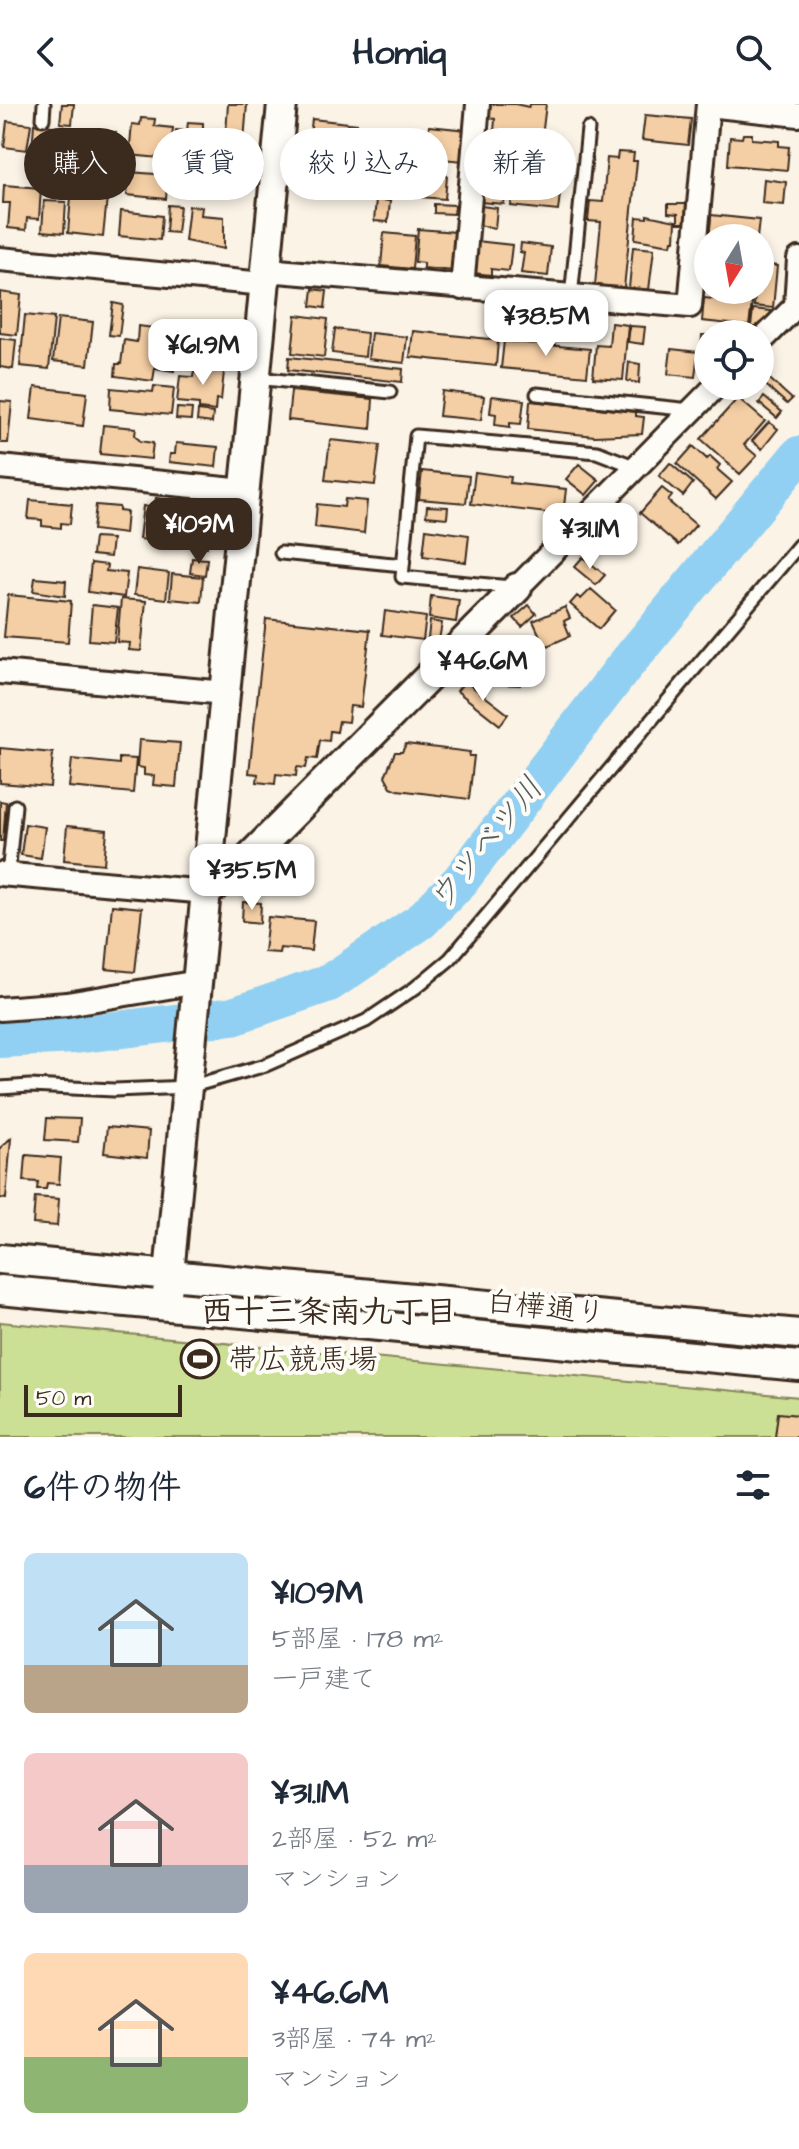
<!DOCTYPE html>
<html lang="ja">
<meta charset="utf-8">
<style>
body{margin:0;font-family:"Architects Daughter","Klee One",sans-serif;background:#f6f6f7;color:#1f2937;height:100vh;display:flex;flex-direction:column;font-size:30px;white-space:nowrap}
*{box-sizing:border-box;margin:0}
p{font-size:26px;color:#747a83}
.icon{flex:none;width:44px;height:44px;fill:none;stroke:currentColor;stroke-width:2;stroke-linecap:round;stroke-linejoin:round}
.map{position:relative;height:1333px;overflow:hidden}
.panel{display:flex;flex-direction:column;background:#fff;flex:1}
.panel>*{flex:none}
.guide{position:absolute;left:24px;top:24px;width:752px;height:72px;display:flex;gap:16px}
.needle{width:52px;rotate:191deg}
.tools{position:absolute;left:694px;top:120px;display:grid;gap:16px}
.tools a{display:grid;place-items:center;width:80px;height:80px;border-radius:50%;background:#fff;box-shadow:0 4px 12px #0003;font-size:40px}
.scale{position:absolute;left:24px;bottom:20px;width:158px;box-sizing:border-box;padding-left:8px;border:4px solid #3b2a1e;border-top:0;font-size:22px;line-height:28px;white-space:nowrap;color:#3b2a1e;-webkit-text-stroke:6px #fdfcf7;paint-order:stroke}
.price{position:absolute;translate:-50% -68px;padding:0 18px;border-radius:16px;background:#fff;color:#222;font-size:26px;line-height:52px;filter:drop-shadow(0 2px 4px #0008)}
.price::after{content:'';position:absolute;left:50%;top:48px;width:24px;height:18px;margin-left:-12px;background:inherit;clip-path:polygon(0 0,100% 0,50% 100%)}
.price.active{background:#3b2a1e;color:#fff}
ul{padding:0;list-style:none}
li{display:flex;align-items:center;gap:24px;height:200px;padding:0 24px}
li span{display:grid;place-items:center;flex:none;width:224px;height:160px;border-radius:12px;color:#555}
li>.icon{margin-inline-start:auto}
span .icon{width:96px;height:96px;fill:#fffc;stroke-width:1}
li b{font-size:34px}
h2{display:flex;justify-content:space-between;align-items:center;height:96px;padding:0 24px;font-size:34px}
.chip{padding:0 28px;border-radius:36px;background:#fff;box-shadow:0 4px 12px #0003;font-size:28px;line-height:72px}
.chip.active{background:#3b2a1e;color:#fff}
header{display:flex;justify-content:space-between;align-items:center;height:104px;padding:0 24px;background:#fff;font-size:36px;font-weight:800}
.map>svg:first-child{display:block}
</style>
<header><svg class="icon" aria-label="back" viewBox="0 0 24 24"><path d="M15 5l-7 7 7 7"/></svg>Homiq<svg class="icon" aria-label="search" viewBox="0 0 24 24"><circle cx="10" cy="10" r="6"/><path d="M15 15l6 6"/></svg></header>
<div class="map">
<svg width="799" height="1333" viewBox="0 0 799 1333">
<rect width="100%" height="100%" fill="#fbf3e6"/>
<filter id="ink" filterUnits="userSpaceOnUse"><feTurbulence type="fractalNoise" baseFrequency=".0125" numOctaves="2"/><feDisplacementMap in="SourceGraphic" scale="16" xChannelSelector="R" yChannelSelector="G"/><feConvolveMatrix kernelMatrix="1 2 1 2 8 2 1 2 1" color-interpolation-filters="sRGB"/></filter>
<g filter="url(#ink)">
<path fill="#cce095" stroke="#84855a" stroke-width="2" d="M 0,1218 L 799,1293 L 799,1333 L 0,1333 Z"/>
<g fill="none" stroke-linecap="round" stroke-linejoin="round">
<path stroke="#6f8e9d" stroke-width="6" d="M 42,933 L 42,914"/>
<path stroke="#91d0f2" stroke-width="38" d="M 0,935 L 74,931 L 233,912 L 329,879 L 421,817 L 460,777 L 623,564 L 799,351"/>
</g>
<path fill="#f4cea4" stroke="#3b2a1e" stroke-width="2" d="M 62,0 L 74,0 L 72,20 L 60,19 Z
M 228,0 L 247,0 L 242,62 L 174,57 L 176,26 L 187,27 L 188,18 L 203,19 L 203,28 L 226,30 Z
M 487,0 L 515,0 L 529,3 L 530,0 L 546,0 L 542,33 L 494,28 L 495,15 L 486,14 Z
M 645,11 L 691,15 L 688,41 L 642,36 Z
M 141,14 L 155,15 L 154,22 L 173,24 L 170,55 L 129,51 L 132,20 L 140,21 Z
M 312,15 L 357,20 L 354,46 L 309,40 Z
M 7,17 L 31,20 L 27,46 L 4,43 Z
M 34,20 L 70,24 L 67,49 L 32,46 Z
M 429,22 L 467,26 L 464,57 L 372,49 L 374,27 L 428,31 Z
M 73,25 L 93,27 L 89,63 L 70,61 Z
M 97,27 L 116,29 L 113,55 L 95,53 Z
M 743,30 L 752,30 L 752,35 L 779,37 L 779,42 L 789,43 L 787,66 L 728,61 L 730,33 L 742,34 Z
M 494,37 L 512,39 L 510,57 L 492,54 Z
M 521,39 L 536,40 L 534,59 L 519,58 Z
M 618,48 L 634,49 L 633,57 L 637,57 L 624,184 L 595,181 L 601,118 L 588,117 L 590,97 L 603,98 L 607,54 L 617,55 Z
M 383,66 L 447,72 L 445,95 L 381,90 Z
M 129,68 L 168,71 L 166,95 L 127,91 Z
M 764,75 L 786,78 L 784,101 L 762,99 Z
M 514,77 L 561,82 L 558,107 L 511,102 Z
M 481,78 L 506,80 L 504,100 L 480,98 Z
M 4,81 L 41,84 L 39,115 L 27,114 L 26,126 L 8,124 L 10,99 L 3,99 Z
M 72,81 L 108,84 L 103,133 L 68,129 Z
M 376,96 L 390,97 L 388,118 L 374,117 Z
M 44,97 L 66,98 L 64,129 L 42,127 Z
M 434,100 L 455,101 L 454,110 L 434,109 Z
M 668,100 L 686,100 L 685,119 L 678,119 L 678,110 L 668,109 Z
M 168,101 L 180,102 L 177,129 L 166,128 Z
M 189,102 L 202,103 L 201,111 L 224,113 L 224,145 L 185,137 Z
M 481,102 L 497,104 L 495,124 L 478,121 Z
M 121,107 L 162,112 L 160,136 L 119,132 Z
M 647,111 L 676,117 L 675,136 L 672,136 L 671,141 L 635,135 L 637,113 L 647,114 Z
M 711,111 L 759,116 L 757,134 L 709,134 Z
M 418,125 L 456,128 L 453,167 L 423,164 L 423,159 L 415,158 Z
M 384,129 L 415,132 L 412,165 L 381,162 Z
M 476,137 L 512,141 L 509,167 L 491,165 L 491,171 L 473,169 Z
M 521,139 L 551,143 L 548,172 L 521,169 L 524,149 L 520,148 Z
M 633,143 L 654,145 L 649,186 L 629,184 Z
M 760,160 L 777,162 L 773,204 L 754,202 L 755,186 L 760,186 Z
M 313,185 L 327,187 L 325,204 L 311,202 Z
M 0,188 L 21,191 L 17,231 L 0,229 Z
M 704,194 L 752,199 L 749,222 L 702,217 Z
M 113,199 L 123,201 L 119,232 L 109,231 Z
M 753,205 L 771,207 L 771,210 L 755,223 L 751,223 Z
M 25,211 L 54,214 L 49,265 L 20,262 Z
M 296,211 L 328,215 L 324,253 L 292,249 Z
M 58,214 L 93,218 L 88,261 L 53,257 Z
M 611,219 L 628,221 L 623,276 L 593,274 L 596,241 L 609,242 Z
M 138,222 L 179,227 L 174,267 L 155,264 L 153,277 L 115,272 L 116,260 L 121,260 L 124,236 L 137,238 Z
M 630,222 L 645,223 L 643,240 L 628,238 Z
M 335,225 L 367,229 L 365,253 L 332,249 Z
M 413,227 L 498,236 L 496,262 L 410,253 Z
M 371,229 L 407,233 L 404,259 L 368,255 Z
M 702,231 L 708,231 L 707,266 L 700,265 Z
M 0,234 L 16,236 L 13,265 L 0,263 Z
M 504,237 L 590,245 L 587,272 L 501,264 Z
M 671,245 L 698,248 L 695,273 L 668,270 Z
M 289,253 L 403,265 L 402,278 L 288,266 Z
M 207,256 L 225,258 L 221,296 L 216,295 L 215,307 L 199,305 L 199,300 L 177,298 L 180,272 L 193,273 L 194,267 L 205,269 Z
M 629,258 L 640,260 L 639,279 L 627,277 Z
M 763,269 L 792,295 L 787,300 L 760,276 Z
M 154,282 L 174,284 L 171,311 L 110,305 L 111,284 L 153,288 Z
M 35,283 L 87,289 L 83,322 L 31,315 Z
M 291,287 L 373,295 L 371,325 L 288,316 Z
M 442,287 L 484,292 L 481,316 L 439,312 Z
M 492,292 L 524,296 L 521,320 L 510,319 L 510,323 L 495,321 L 496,310 L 490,309 Z
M 764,293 L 782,308 L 777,314 L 759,299 Z
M 738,294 L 765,317 L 744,341 L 757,352 L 740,370 L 701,335 Z
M 0,297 L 12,298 L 8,339 L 0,339 Z
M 530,297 L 636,308 L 636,312 L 644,313 L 642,330 L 595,332 L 528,325 Z
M 177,304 L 192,305 L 191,316 L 176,315 Z
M 198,307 L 213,309 L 212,319 L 197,317 Z
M 769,318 L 778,325 L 762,345 L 752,337 Z
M 103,321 L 136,324 L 135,331 L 140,337 L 153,339 L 151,355 L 100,350 Z
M 330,336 L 380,341 L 375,381 L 325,376 Z
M 176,339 L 218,343 L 216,363 L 169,358 L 170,350 L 175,350 Z
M 693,342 L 707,355 L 710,352 L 720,361 L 717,365 L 732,378 L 716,395 L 677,360 Z
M 670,359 L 693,379 L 683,392 L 659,372 Z
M 579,360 L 599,376 L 586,391 L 566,375 Z
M 422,367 L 469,372 L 466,399 L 419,395 Z
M 475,368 L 511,373 L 510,379 L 566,385 L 563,411 L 471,400 Z
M 662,384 L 672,392 L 668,397 L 696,421 L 678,441 L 640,409 Z
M 156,394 L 175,397 L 169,439 L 139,435 L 143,402 L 154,404 Z
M 345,395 L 367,397 L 364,429 L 315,423 L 317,400 L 344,403 Z
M 30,396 L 72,400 L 70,420 L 61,419 L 61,424 L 42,422 L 42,416 L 28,415 Z
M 96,401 L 119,403 L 119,407 L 127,408 L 125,430 L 93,426 Z
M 427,402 L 448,403 L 447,414 L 426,412 Z
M 177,412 L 210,416 L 207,443 L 173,439 Z
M 426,425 L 469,431 L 466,458 L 423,452 Z
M 94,434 L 112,435 L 110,453 L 92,451 Z
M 583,453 L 605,471 L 596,481 L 574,463 Z
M 192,454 L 207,455 L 205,471 L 190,469 Z
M 91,459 L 107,461 L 106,467 L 127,469 L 124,493 L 88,488 Z
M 137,465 L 169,469 L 166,495 L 134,491 Z
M 172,470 L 203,473 L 201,498 L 170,495 Z
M 35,474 L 66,477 L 65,492 L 33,487 Z
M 591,485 L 615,506 L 599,525 L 570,500 L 577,492 L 581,495 Z
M 8,491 L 71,497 L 68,538 L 4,533 Z
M 431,492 L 459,496 L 456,518 L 429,514 Z
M 121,495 L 146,497 L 141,547 L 129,546 L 130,539 L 117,538 Z
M 92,501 L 118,504 L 114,538 L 89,536 Z
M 529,501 L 536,510 L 522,523 L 514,514 Z
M 565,503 L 570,514 L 564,517 L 570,532 L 545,543 L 533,517 Z
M 385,507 L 426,513 L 423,536 L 382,531 Z
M 266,515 L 370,526 L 361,603 L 350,602 L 348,618 L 339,617 L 337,628 L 330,627 L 329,637 L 320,636 L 317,655 L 308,654 L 306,664 L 297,663 L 296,672 L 276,670 L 275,680 L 257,678 L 258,670 L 249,669 Z
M 430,517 L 442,519 L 439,536 L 428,534 Z
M 488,549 L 522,551 L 520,581 L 497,580 L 497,575 L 487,575 L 487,571 L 482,571 L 482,556 L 488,556 Z
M 465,577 L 508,610 L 500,621 L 457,587 Z
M 139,636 L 180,639 L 176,683 L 153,681 L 154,672 L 144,671 L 144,664 L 137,663 Z
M 406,640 L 470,648 L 469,652 L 474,652 L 469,695 L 398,686 L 391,683 L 385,672 L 395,648 L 402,648 Z
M 0,644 L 53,649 L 50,683 L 0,679 Z
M 119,654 L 136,655 L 133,689 L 69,683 L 72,655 L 119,660 Z
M 0,697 L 6,698 L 3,737 L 0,737 Z
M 25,720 L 45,723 L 41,754 L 21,751 Z
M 67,722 L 107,726 L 104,760 L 64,756 Z
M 283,756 L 292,760 L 284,776 L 275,772 Z
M 243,798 L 261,799 L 260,819 L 242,817 Z
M 112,801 L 142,804 L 135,868 L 106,865 Z
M 268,813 L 314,817 L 311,847 L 280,844 L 279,849 L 264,848 Z
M 47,1014 L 80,1015 L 78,1038 L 45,1036 Z
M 107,1023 L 149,1027 L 147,1054 L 104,1049 Z
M 11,1034 L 6,1095 L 0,1094 L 0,1044 Z
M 26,1051 L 61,1054 L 59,1080 L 47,1079 L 46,1085 L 37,1085 L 38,1078 L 24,1077 Z
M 35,1093 L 59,1095 L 57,1122 L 33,1120 Z
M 778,1309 L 799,1311 L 799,1333 L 775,1333 Z"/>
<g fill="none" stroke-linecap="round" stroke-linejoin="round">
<defs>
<path id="service" d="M 43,15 L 44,0
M 571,193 L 588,25
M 256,274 L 390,288
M 537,290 L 691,306
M 281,449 L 403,461
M 511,483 L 402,473 L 416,332 L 597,348 L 636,363
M 8,771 L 15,702
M 0,984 L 30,982 L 114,986 L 189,983 L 266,961 L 366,917 L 415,884 L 450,855 L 799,441"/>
<path id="minor" d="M 708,1 L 799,11
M 0,155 L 265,180
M 266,166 L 690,202 L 708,0
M 462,184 L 478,0
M 796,202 L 799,155
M 760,238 L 799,199
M 0,363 L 245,387
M 517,484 L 716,282
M 0,568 L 225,589
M 0,770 L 207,788
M 0,905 L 67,900 L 198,878"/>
<path id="tertiary" d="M 207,788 L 238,765 L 517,484
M 0,1155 L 799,1230
M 0,1186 L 799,1262
M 166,1201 L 282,0"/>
</defs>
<use href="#service" stroke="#3b2a1e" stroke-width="17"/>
<use href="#minor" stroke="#3b2a1e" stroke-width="28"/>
<use href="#tertiary" stroke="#3b2a1e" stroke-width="34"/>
<use href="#service" stroke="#fdfcf7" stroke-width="11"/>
<use href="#minor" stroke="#fdfcf7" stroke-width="22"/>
<use href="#tertiary" stroke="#fdfcf7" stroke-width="28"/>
</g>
</g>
<defs>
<symbol id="stadium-ring" viewBox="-11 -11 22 22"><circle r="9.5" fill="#fdfcf7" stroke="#3b2a1e" stroke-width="1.5"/><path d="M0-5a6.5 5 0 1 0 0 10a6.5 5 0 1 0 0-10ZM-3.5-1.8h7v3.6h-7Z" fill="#3b2a1e"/></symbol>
</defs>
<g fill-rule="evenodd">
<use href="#stadium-ring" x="178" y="1233" width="44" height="44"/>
</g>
<g text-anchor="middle" stroke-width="8" stroke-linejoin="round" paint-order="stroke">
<g font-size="30" fill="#3b2a1e" stroke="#fdfcf7">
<text transform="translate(546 1203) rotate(6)" y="10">白樺通り</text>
</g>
<g font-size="30" fill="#3b2a1e" stroke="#fdfcf7" text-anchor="start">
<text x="228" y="1265">帯広競馬場</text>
</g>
<g font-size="32" font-style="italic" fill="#555c5e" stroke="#fdfcf7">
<text transform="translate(485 739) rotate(-51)" y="11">ウツベツ川</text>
</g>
<g font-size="32" font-weight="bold" fill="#3b2a1e" stroke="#fdfcf7">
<text x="329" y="1218">西十三条南九丁目</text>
</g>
</g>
</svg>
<div class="tools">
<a><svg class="needle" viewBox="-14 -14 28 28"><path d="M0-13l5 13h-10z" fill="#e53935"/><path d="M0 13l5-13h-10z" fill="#747a83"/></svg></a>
<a><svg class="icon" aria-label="locate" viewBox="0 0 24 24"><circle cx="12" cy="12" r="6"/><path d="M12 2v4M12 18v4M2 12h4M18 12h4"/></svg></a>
</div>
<div class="scale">50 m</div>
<b class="price" style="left:546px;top:254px">¥38.5M</b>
<b class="price" style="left:203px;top:283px">¥61.9M</b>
<b class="price active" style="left:199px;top:462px">¥109M</b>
<b class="price" style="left:590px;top:467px">¥31.1M</b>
<b class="price" style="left:483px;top:599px">¥46.6M</b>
<b class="price" style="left:252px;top:808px">¥35.5M</b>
<div class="guide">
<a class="chip active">購入</a>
<a class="chip">賃貸</a>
<a class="chip">絞り込み</a>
<a class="chip">新着</a>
</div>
</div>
<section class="panel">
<h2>6件の物件<svg class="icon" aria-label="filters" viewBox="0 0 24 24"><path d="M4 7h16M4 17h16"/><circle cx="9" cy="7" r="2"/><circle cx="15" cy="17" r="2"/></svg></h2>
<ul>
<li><span style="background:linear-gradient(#bfe0f5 70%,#b9a48a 0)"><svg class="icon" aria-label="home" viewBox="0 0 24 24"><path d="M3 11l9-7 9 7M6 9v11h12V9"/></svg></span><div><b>¥109M</b><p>5部屋 · 178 m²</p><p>一戸建て</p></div></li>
<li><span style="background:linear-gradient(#f6c9c9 70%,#9aa5b1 0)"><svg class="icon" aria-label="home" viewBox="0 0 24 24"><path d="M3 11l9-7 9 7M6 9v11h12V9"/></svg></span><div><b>¥31.1M</b><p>2部屋 · 52 m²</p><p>マンション</p></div></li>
<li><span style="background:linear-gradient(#ffd9b3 65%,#8fb573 0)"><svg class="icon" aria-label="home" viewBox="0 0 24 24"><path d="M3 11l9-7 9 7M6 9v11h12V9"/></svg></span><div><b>¥46.6M</b><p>3部屋 · 74 m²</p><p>マンション</p></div></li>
</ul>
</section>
